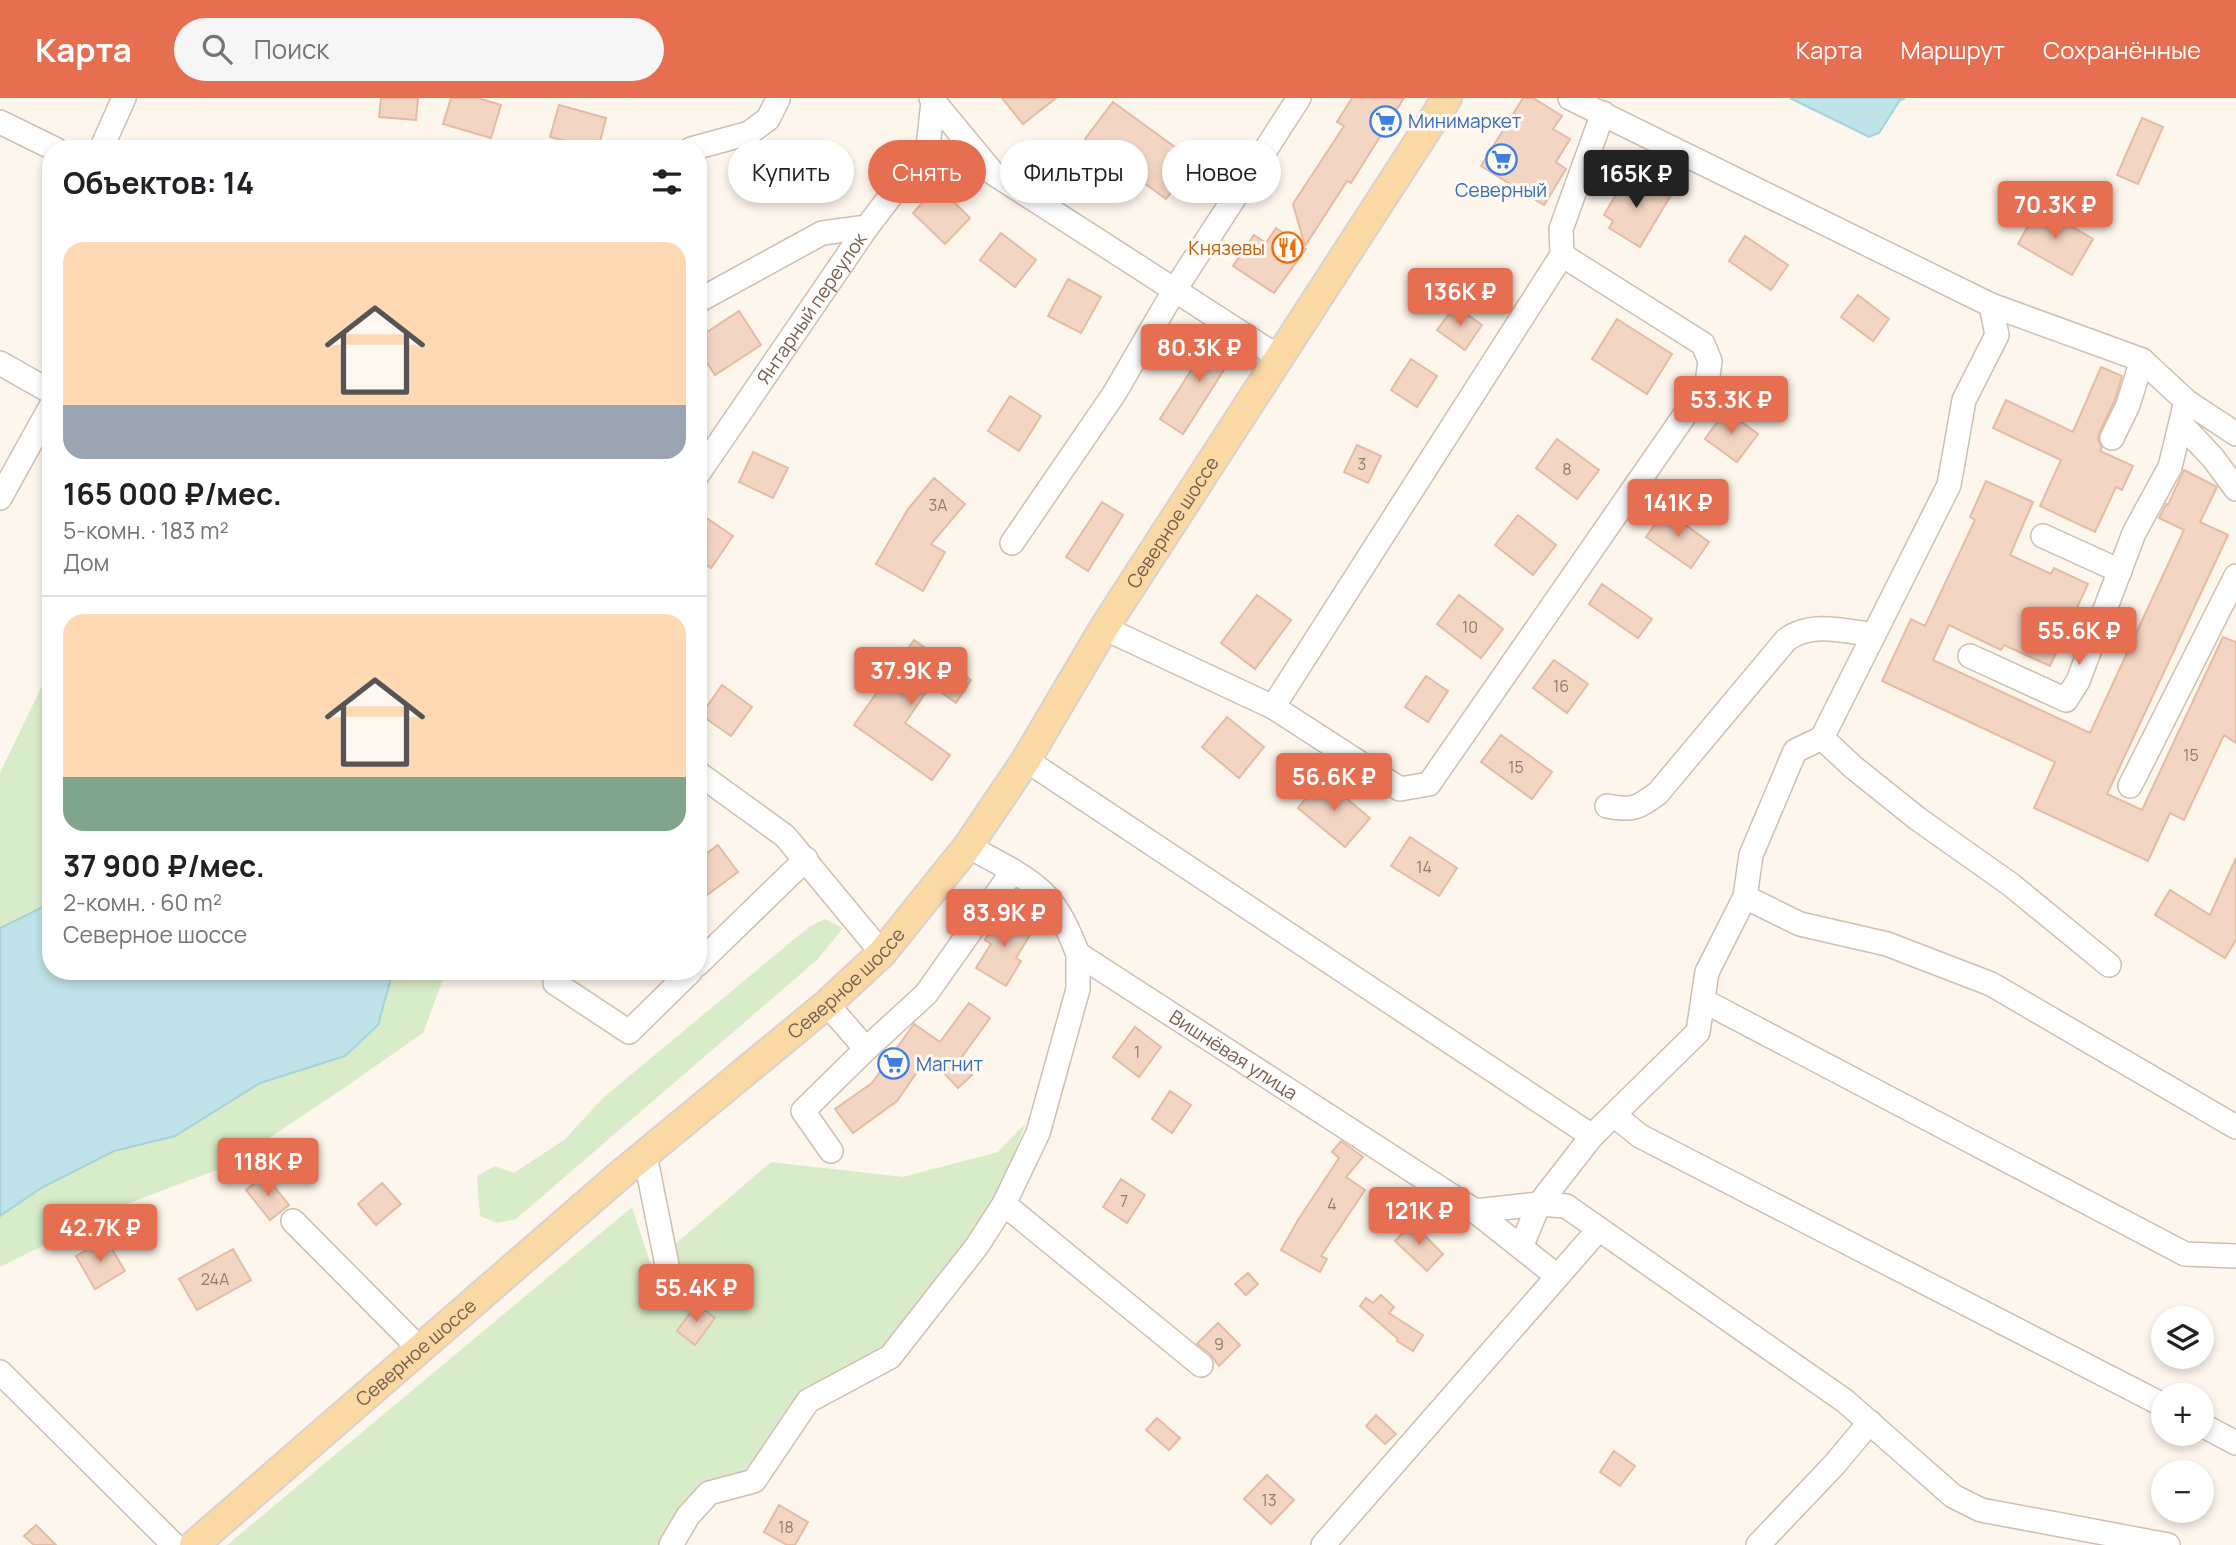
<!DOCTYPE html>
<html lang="ru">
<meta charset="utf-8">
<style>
body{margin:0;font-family:Manrope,sans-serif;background:#f6f6f6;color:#202124;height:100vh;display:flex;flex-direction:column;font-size:26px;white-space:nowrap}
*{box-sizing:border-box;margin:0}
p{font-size:23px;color:#757577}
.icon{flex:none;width:38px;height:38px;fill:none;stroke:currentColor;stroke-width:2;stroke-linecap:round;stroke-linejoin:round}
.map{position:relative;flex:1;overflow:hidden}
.panel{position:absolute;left:42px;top:42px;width:665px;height:840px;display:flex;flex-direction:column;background:#fff;border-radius:28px;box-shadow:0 4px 10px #0003}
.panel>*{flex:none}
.top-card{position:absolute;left:728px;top:42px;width:665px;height:63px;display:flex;gap:14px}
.buttons{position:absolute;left:2151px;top:1208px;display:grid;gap:14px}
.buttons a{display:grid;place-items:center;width:63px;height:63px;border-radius:50%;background:#fff;box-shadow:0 4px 10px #0003;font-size:35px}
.price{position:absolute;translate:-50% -60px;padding:0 16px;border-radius:7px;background:#e76f51;color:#fff;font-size:23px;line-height:46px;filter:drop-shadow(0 2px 4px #0008)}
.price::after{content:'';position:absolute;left:50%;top:42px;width:21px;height:16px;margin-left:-10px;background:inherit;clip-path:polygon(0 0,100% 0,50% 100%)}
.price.active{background:#222;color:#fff}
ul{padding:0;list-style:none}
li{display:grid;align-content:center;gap:14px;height:371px;padding:0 21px}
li+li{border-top:2px solid #e0e0e0}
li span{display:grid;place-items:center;height:217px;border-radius:21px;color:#555}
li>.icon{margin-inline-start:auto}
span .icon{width:126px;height:126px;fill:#fffc;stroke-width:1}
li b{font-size:30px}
h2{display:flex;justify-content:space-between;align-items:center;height:84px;padding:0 21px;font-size:30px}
.pill{padding:0 24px;border-radius:32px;background:#fff;box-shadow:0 4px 10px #0003;font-size:24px;line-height:63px}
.pill.active{background:#e76f51;color:#fff}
header{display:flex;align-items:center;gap:42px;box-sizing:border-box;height:98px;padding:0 35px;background:#e76f51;color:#fff}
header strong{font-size:33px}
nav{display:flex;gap:38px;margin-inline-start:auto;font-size:24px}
.search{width:490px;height:63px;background:#f6f6f6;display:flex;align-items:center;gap:18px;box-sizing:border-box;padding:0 24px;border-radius:38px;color:#757577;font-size:26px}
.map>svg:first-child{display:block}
</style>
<header>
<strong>Карта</strong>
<div class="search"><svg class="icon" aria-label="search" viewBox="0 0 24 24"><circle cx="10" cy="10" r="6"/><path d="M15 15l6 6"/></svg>Поиск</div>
<nav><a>Карта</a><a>Маршрут</a><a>Сохранённые</a></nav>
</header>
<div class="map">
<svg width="2236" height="1447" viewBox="0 0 2236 1447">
<rect width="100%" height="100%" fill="#fdf6ec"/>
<path fill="#d8ecc9" d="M 51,569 L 51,796 L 41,810 L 0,830 L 0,675 Z
M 825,821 L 843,830 L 818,861 L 516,1121 L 497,1125 L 480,1118 L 477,1078 L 495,1068 L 514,1075 L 564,1042 L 604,999 L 809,829 Z
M 393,873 L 446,873 L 423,935 L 341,992 L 227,1068 L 124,1107 L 0,1169 L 0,1118 L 41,1090 L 114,1053 L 175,1038 L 260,985 L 345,958 L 378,927 Z
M 1026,1025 L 996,1101 L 884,1249 L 804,1297 L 749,1374 L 704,1383 L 677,1417 L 659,1447 L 227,1447 L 632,1109 L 651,1167 L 771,1064 L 903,1079 L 998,1054 Z"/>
<path fill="#bfe3e8" stroke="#a5d3da" stroke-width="2" d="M 1790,0 L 1905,0 L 1900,2 L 1879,35 L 1869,39 Z
M 51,796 L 51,873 L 393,873 L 378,927 L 345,958 L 260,985 L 175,1038 L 114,1053 L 41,1090 L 0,1118 L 0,830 L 41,810 Z"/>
<path fill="#f3d5c3" stroke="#e6bba3" stroke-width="2" d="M 381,0 L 418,0 L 416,22 L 379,19 Z
M 451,0 L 478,0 L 501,7 L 491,40 L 443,26 Z
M 1002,0 L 1056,0 L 1023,26 Z
M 1352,0 L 1404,0 L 1351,85 L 1347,83 L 1305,148 L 1293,106 L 1344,28 L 1337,24 Z
M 1523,0 L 1533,0 L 1562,18 L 1553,31 L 1570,41 L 1556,64 L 1566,71 L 1544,107 L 1481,68 Z
M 1113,4 L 1194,63 L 1166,101 L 1085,41 Z
M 559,7 L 606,20 L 598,51 L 550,39 Z
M 2142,20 L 2163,29 L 2138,86 L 2117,77 Z
M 1640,78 L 1671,97 L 1640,149 L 1609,130 L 1613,123 L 1604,117 L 1624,83 L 1634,89 Z
M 938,88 L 970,120 L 945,146 L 913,115 Z
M 2039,109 L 2093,141 L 2072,177 L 2018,146 Z
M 1276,130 L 1306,151 L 1274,195 L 1233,168 L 1254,137 L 1266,145 Z
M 1001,135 L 1036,162 L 1015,189 L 980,162 Z
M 1745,138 L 1788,167 L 1771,192 L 1729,163 Z
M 1068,181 L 1101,199 L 1081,235 L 1048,218 Z
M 1858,197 L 1889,221 L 1873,243 L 1841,219 Z
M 1455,208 L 1482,227 L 1465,252 L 1437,232 Z
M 739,213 L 761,247 L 715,277 L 698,251 L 698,240 Z
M 1617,221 L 1672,256 L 1647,296 L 1592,261 Z
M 1215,235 L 1238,250 L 1183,336 L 1160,321 Z
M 1411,261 L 1437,278 L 1417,309 L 1391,292 Z
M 2101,269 L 2122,278 L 2115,302 L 2099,335 L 2098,342 L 2102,349 L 2100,353 L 2133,368 L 2122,392 L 2116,389 L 2095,434 L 2040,408 L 2061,362 L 1993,330 L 2006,302 L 2073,334 Z
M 1010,298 L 1041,318 L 1019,353 L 988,333 Z
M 1726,312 L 1758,336 L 1737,364 L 1705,341 Z
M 1557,341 L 1599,372 L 1577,401 L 1536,370 Z
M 1357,347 L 1381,358 L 1368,385 L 1344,374 Z
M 753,354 L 788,370 L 773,400 L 739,384 Z
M 2184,372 L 2217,389 L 2200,424 L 2228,437 L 2107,696 L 2142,712 L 2223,539 L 2236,544 L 2236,645 L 2224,637 L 2184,722 L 2170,715 L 2148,763 L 2034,710 L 2055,664 L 1882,583 L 1911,521 L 1925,528 L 1975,422 L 1970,419 L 1986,383 L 2033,404 L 2010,457 L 2051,476 L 2054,470 L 2088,486 L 2050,568 L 2004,547 L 2001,552 L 1949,527 L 1933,562 L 2090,635 L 2184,432 L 2159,420 L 2166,406 L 2168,407 Z
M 934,380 L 965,406 L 931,446 L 945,454 L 923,493 L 876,466 L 908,411 Z
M 1102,404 L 1123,417 L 1088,473 L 1066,459 Z
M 1665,412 L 1709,444 L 1691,470 L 1646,439 Z
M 1518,417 L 1556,447 L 1533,477 L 1495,447 Z
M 705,419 L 733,438 L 711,470 L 698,461 L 698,429 Z
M 1602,486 L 1652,521 L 1638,540 L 1589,506 Z
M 1257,497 L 1291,522 L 1255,571 L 1221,545 Z
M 1459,497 L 1503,531 L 1481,560 L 1437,526 Z
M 914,542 L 971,582 L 956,605 L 931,587 L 905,625 L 950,657 L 932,682 L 854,627 Z
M 1554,562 L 1588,586 L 1567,615 L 1533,590 Z
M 1426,578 L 1448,593 L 1428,624 L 1405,609 Z
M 722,587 L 752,609 L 731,638 L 701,617 Z
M 1227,619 L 1264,649 L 1239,680 L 1202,649 Z
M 1501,637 L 1552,674 L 1532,701 L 1481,664 Z
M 1322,680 L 1370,720 L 1345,749 L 1298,710 Z
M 1410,739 L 1457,770 L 1439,798 L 1391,768 Z
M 718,747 L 738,774 L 707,797 L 698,785 L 698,762 Z
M 2236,760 L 2236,842 L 2225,860 L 2155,817 L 2170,792 L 2210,817 Z
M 1002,814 L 1024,827 L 1021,832 L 1030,837 L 1016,860 L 1021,863 L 1006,888 L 976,870 L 991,846 L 985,842 Z
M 969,905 L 990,920 L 959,963 L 972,977 L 958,990 L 928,958 L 897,1003 L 853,1035 L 835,1011 L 872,985 L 914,926 L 940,944 Z
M 1135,929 L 1161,949 L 1139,979 L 1113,959 Z
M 1170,993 L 1191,1007 L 1172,1035 L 1152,1021 Z
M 1341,1043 L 1363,1059 L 1346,1079 L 1365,1092 L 1321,1158 L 1327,1161 L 1320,1174 L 1281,1152 L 1298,1122 L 1339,1060 L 1332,1054 Z
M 265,1077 L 289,1107 L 270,1122 L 246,1092 Z
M 1121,1081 L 1145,1097 L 1127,1125 L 1103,1109 Z
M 382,1085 L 401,1106 L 376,1127 L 358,1106 Z
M 1412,1125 L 1443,1156 L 1427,1173 L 1395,1143 Z
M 106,1141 L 125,1173 L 95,1191 L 76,1158 Z
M 233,1151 L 251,1182 L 197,1212 L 179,1181 Z
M 1248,1175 L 1258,1186 L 1246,1197 L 1235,1186 Z
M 1381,1197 L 1394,1209 L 1389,1215 L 1423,1237 L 1413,1253 L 1397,1243 L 1398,1241 L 1360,1208 L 1366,1200 L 1373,1205 Z
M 697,1206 L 715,1220 L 695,1247 L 677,1233 Z
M 1218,1225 L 1240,1247 L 1219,1268 L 1210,1256 L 1197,1246 Z
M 1376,1317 L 1396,1336 L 1385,1346 L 1366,1328 Z
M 1157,1320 L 1180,1340 L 1169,1352 L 1146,1332 Z
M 1614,1353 L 1635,1368 L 1620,1388 L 1600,1374 Z
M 1267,1377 L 1294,1402 L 1271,1426 L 1244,1401 Z
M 779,1407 L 808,1424 L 795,1447 L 787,1447 L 764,1434 Z
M 36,1427 L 56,1447 L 34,1447 L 24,1438 Z"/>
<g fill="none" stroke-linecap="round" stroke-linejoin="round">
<defs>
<g id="minor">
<path d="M 931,0 L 993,75 L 1280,260"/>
<path d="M 1570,0 L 1991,207 L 2142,262 L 2186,303 L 2236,336"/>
<path d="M 0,24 L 55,51"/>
<path d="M 101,51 L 124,0"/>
<path d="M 691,51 L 749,35 L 768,21 L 778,1"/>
<path d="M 698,203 L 822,135 L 867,129"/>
<path d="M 0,265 L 51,294"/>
<path d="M 2181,326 L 2213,360 L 2236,391"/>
<path d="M 2112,340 L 2128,307 L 2142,262"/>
<path id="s1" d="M 698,376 L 867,129 L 928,49 L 933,4"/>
<path d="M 0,400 L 51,308"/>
<path d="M 2043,438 L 2120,473"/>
<path d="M 1012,445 L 1114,296 L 1174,193 L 1299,0"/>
<path d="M 1104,530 L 1273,609 L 1562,157 L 1561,131 L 1603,15"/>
<path d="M 1970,558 L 2066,602 L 2078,583 L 2134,435 L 2170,369 L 2186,303"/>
<path d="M 1273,609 L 1400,691 L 1429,686 L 1707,285 L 1710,263 L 1703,246 L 1562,157"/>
<path d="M 1822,640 L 1853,669 L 1918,721 L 2010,786 L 2109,867"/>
<path d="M 1026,662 L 1592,1038"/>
<path d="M 698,675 L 785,738 L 882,855"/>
<path d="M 2130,688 L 2236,478"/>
<path d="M 1607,708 C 1633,713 1638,710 1658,695 L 1786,542 C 1811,523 1844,533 1874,537"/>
<path id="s2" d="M 968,748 C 992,762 1022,775 1042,794 C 1060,811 1069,834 1078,856 L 1475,1113 L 1557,1178"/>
<path d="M 1745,799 L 1800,826 L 1887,846 L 1991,886 L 2236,1029"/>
<path d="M 698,866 L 806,761"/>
<path d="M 555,885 L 629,934 L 691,873"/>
<path d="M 1704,903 L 2185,1156 L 2236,1158"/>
<path d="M 827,906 L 866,951 L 803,1013 L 831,1053"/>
<path d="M 866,951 L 926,896 L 1013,773"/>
<path d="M 1614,1017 L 1640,1038 L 2163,1307"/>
<path d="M 645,1057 L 670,1182"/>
<path d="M 1004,1106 L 1201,1267"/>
<path d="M 1475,1113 L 1539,1106 L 1566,1108 L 1845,1303 L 1953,1398 L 1981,1412 L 2168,1447"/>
<path d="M 293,1123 L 420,1251"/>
<path d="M 1521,1149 L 1539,1106 L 1592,1038 L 1698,934 L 1707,874 L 1745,799 L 1751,757 L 1795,653 L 1822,640 L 1949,387 L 1964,302 L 1997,237 L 1991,207"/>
<path d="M 0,1274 L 174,1447"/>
<path d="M 2202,1327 L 2236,1345"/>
<path d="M 671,1447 L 688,1418 L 709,1395 L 754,1383 L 808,1303 L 890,1259 L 977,1148 L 1004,1106 L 1038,1035 L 1078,891 L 1078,856"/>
<path d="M 1323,1447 L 1599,1131"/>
<path d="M 1758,1447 L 1834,1367 L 1870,1324"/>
</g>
<g id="major">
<path id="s3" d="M 194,1447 L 620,1077 L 827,906 L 882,855 L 968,748 L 1026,662 L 1104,530 L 1447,0"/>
</g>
</defs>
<use href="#minor" stroke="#d1beb0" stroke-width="26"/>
<use href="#major" stroke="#dad1cd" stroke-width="32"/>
<use href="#minor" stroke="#fff" stroke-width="23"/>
<use href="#major" stroke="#fbd9a5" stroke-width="28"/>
</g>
<defs>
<symbol id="supermarket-ring" viewBox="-11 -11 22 22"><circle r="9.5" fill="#fffaf3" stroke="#3f7fe0" stroke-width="1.5"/><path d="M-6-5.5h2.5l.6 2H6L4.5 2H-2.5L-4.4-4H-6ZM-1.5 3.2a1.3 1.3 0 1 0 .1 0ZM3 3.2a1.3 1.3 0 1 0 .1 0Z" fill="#3f7fe0"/></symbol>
<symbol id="restaurant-ring" viewBox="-11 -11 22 22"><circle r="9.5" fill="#fffaf3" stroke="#e8710a" stroke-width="1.5"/><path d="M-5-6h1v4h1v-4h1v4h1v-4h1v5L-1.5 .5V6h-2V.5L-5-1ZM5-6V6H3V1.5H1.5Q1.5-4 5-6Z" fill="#e8710a"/></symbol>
</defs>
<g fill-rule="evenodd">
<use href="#supermarket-ring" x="1368" y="6" width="35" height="35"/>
<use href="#supermarket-ring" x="1484" y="44" width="35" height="35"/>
<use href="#restaurant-ring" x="1270" y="132" width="35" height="35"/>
<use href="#supermarket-ring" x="876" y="948" width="35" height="35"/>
</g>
<g text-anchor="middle" stroke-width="6" stroke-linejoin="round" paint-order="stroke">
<g font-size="16" fill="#987a6a">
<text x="1362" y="372">3</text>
<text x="1567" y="377">8</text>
<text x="938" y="413">3А</text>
<text x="1470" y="535">10</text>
<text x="1561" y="594">16</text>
<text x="2191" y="663">15</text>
<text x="1516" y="675">15</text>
<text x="1424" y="775">14</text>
<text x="1137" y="960">1</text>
<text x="1124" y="1109">7</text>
<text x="1332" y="1112">4</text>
<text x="215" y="1187">24А</text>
<text x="1219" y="1252">9</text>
<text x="1269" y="1408">13</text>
<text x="786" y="1435">18</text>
</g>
<g font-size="19" fill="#366cbe" stroke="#fffaf3" text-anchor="start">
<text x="1408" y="30">Минимаркет</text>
<text x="1501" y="99" text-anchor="middle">Северный</text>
<text x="916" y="973">Магнит</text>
</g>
<g font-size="19" fill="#c56008" stroke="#fffaf3" text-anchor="end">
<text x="1265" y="157">Князевы</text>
</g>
<g font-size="19" fill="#7a5c4d" stroke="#fffaf3">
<text dy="7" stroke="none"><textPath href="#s1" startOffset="201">Янтарный переулок</textPath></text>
<text dy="7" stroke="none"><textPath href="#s3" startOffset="1428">Северное шоссе</textPath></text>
<text dy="7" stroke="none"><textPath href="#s3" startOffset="861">Северное шоссе</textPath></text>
<text dy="7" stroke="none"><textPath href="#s2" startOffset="345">Вишнёвая улица</textPath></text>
<text dy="7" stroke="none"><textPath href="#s3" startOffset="294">Северное шоссе</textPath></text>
</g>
</g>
</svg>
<div class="buttons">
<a><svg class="icon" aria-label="layers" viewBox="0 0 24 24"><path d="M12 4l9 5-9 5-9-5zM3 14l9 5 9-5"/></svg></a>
<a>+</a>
<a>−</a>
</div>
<b class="price active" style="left:1636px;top:112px">165K ₽</b>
<b class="price" style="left:2055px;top:143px">70.3K ₽</b>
<b class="price" style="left:1460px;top:230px">136K ₽</b>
<b class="price" style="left:1199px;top:286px">80.3K ₽</b>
<b class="price" style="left:1731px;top:338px">53.3K ₽</b>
<b class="price" style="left:1678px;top:441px">141K ₽</b>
<b class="price" style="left:2079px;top:569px">55.6K ₽</b>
<b class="price" style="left:911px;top:609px">37.9K ₽</b>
<b class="price" style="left:1334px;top:715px">56.6K ₽</b>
<b class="price" style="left:1004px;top:851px">83.9K ₽</b>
<b class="price" style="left:268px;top:1100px">118K ₽</b>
<b class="price" style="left:1419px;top:1149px">121K ₽</b>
<b class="price" style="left:100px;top:1166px">42.7K ₽</b>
<b class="price" style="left:696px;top:1226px">55.4K ₽</b>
<div class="top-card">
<a class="pill">Купить</a>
<a class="pill active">Снять</a>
<a class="pill">Фильтры</a>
<a class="pill">Новое</a>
</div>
<section class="panel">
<h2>Объектов: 14<svg class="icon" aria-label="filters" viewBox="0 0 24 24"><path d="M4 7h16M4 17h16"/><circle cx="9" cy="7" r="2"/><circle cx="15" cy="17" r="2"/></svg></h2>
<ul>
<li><span style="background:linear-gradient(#ffd9b3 75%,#9aa5b1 0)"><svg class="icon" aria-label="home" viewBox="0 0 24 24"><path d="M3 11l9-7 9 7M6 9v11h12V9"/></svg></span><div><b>165 000 ₽/мес.</b><p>5-комн. · 183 m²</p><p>Дом</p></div></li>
<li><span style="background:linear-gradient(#ffd9b3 75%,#7fa58c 0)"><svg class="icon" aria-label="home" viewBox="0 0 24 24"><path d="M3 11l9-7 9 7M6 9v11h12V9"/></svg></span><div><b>37 900 ₽/мес.</b><p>2-комн. · 60 m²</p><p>Северное шоссе</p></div></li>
</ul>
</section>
</div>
